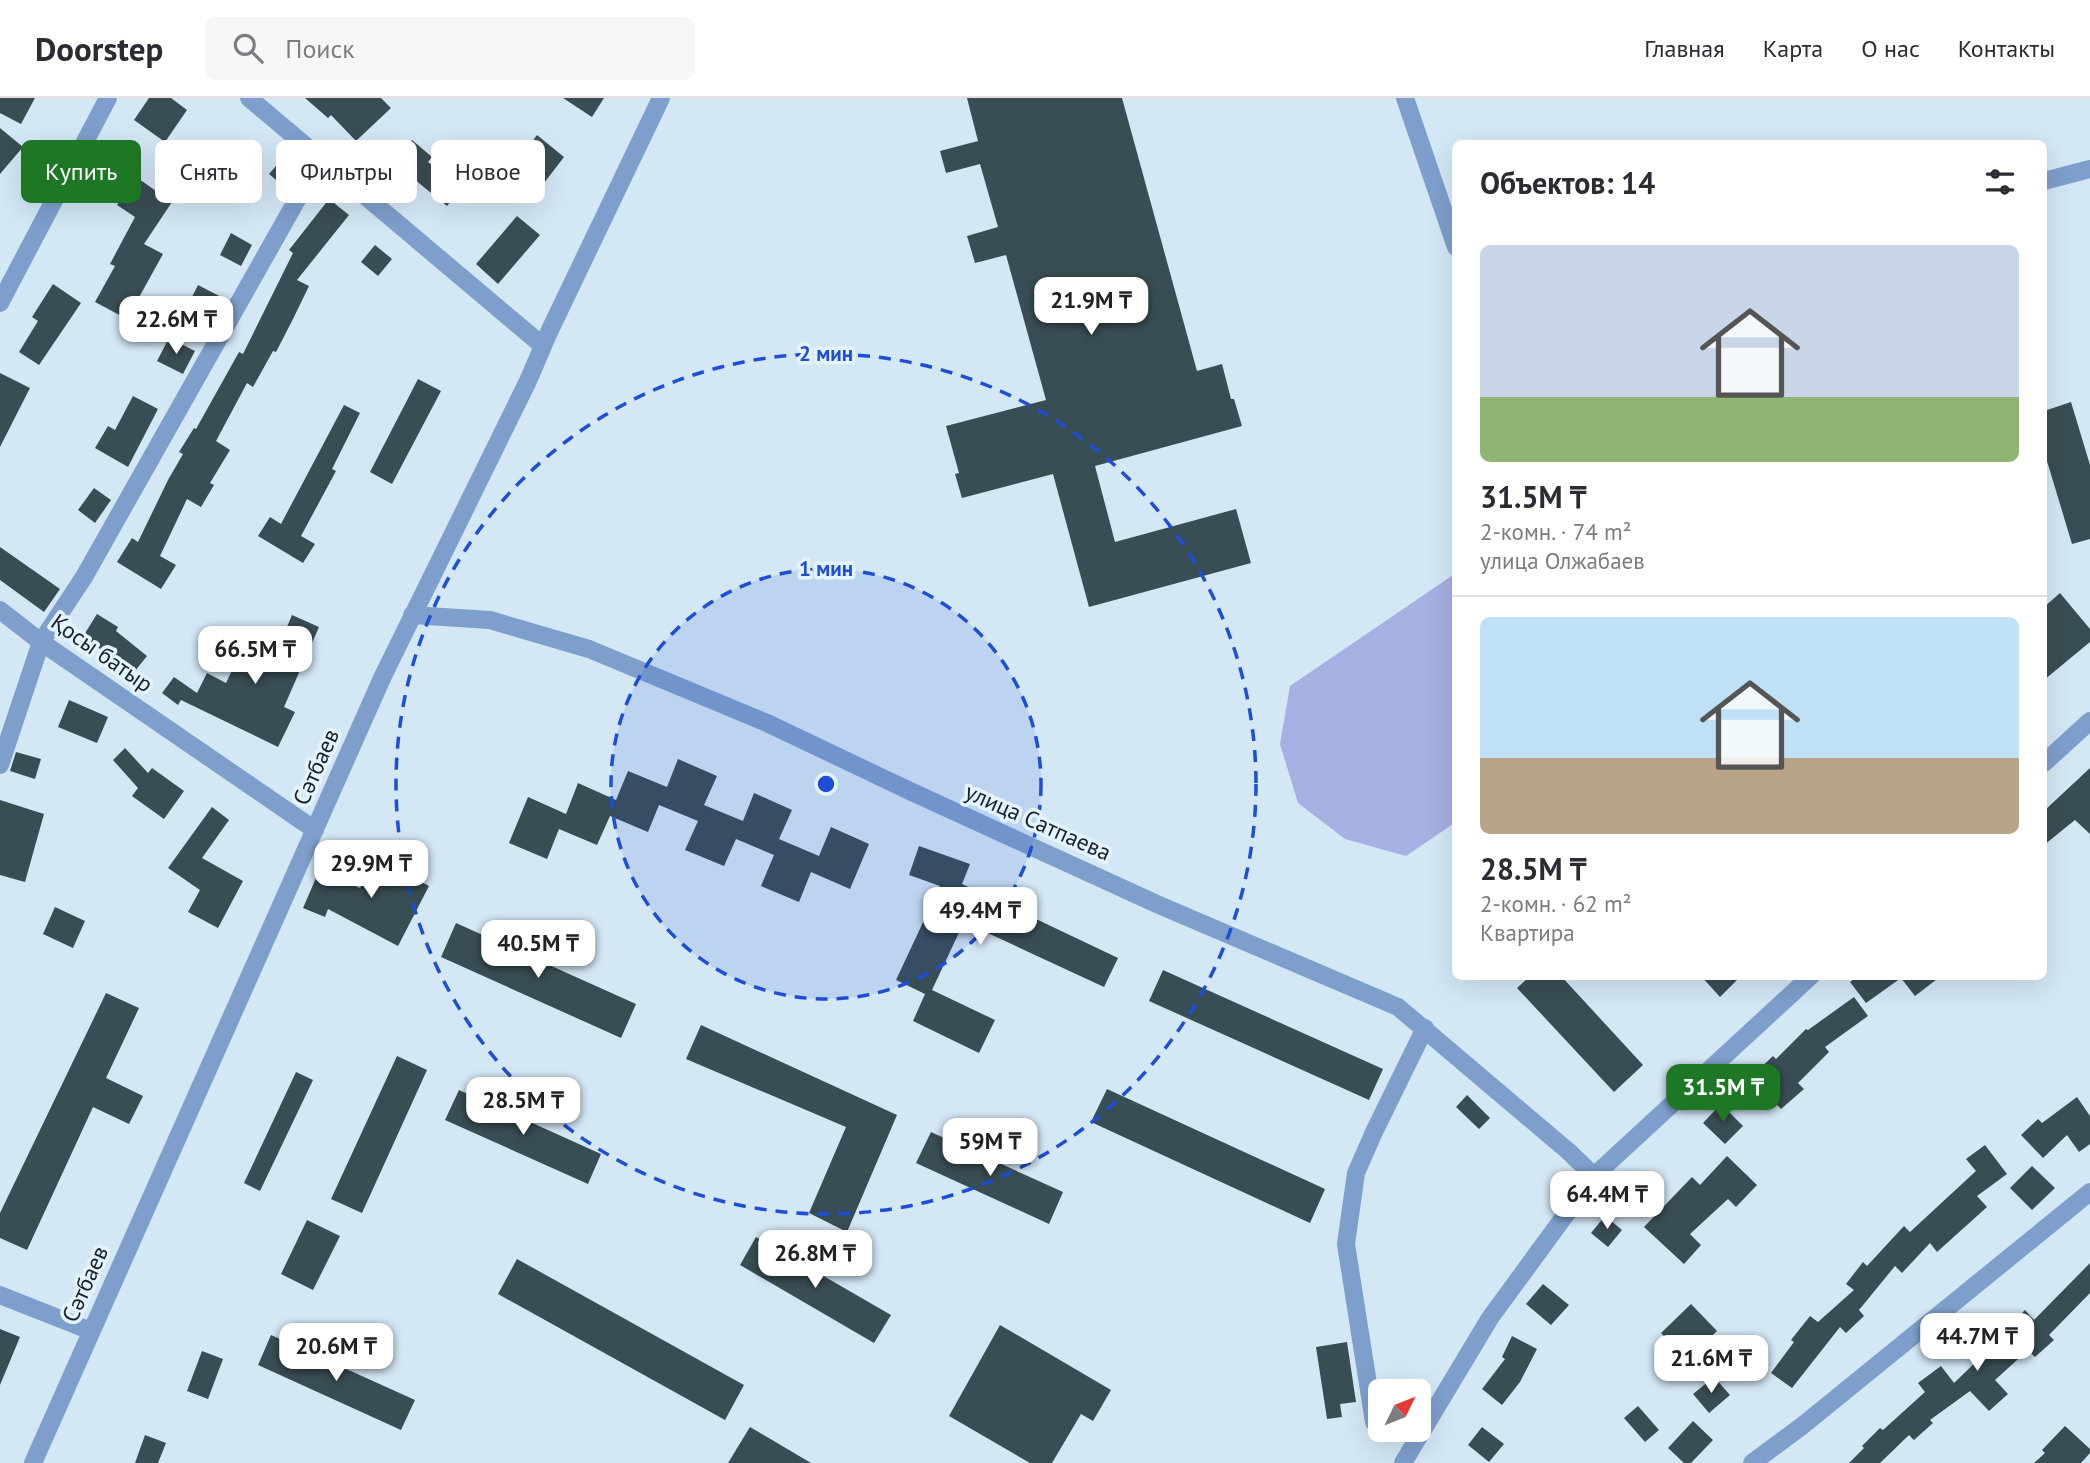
<!DOCTYPE html>
<html lang="ru">
<meta charset="utf-8">
<style>
body{margin:0;font-family:"PT Sans",sans-serif;background:#f7f7f7;color:#2b2b33;height:100vh;display:flex;flex-direction:column;font-size:26px;white-space:nowrap}
*{box-sizing:border-box;margin:0}
p{font-size:23px;color:#7c7c81}
.icon{flex:none;width:38px;height:38px;fill:none;stroke:currentColor;stroke-width:2;stroke-linecap:round;stroke-linejoin:round}
.map{position:relative;flex:1;overflow:hidden}
.panel{position:absolute;left:1452px;top:42px;width:595px;height:840px;display:flex;flex-direction:column;background:#fff;border-radius:10px;box-shadow:0 7px 28px #0002}
.panel>*{flex:none}
.banner{position:absolute;left:21px;top:42px;width:665px;height:63px;display:flex;gap:14px}
.needle{width:46px;rotate:47deg}
.buttons{position:absolute;left:1368px;top:1281px;display:grid;gap:14px}
.buttons a{display:grid;place-items:center;width:63px;height:63px;border-radius:10px;background:#fff;box-shadow:0 7px 28px #0002;font-size:35px}
.price{position:absolute;translate:-50% -60px;padding:0 16px;border-radius:14px;background:#fff;color:#222;font-size:23px;line-height:46px;filter:drop-shadow(0 2px 4px #0008)}
.price::after{content:'';position:absolute;left:50%;top:42px;width:21px;height:16px;margin-left:-10px;background:inherit;clip-path:polygon(0 0,100% 0,50% 100%)}
.price.active{background:#1d7724;color:#fff}
ul{padding:0;list-style:none}
li{display:grid;align-content:center;gap:14px;height:371px;padding:0 28px}
li+li{border-top:2px solid #e1e1e2}
li span{display:grid;place-items:center;height:217px;border-radius:10px;color:#555}
li>.icon{margin-inline-start:auto}
span .icon{width:126px;height:126px;fill:#fffc;stroke-width:1}
li b{font-size:30px}
h2{display:flex;justify-content:space-between;align-items:center;height:84px;padding:0 28px;font-size:30px}
.tag{padding:0 24px;border-radius:10px;background:#fff;box-shadow:0 7px 28px #0002;font-size:24px;line-height:63px}
.tag.active{background:#1d7724;color:#fff}
header{display:flex;align-items:center;gap:42px;box-sizing:border-box;height:98px;padding:0 35px;background:#fff;border-bottom:2px solid #e1e1e2}
header strong{font-size:33px}
nav{display:flex;gap:38px;margin-inline-start:auto;font-size:24px}
.search{width:490px;height:63px;background:#f7f7f7;display:flex;align-items:center;gap:18px;box-sizing:border-box;padding:0 24px;border-radius:10px;color:#7c7c81;font-size:26px}
.map>svg:first-child{display:block}
</style>
<header>
<strong>Doorstep</strong>
<div class="search"><svg class="icon" aria-label="search" viewBox="0 0 24 24"><circle cx="10" cy="10" r="6"/><path d="M15 15l6 6"/></svg>Поиск</div>
<nav><a>Главная</a><a>Карта</a><a>О нас</a><a>Контакты</a></nav>
</header>
<div class="map">
<svg width="2090" height="1365" viewBox="0 0 2090 1365">
<rect width="100%" height="100%" fill="#d3e7f5"/>
<path fill="#a5b0e3" d="M 1456,475 L 1456,724 L 1406,758 L 1345,741 L 1298,705 L 1280,646 L 1290,588 Z"/>
<path fill="#394e54" d="M 0,0 L 35,0 L 21,26 L 0,15 Z
M 149,0 L 171,0 L 187,12 L 165,44 L 134,22 Z
M 305,0 L 381,0 L 391,10 L 356,43 L 331,17 L 328,20 Z
M 563,0 L 604,0 L 592,19 Z
M 967,0 L 1122,0 L 1197,273 L 1222,266 L 1231,301 L 1234,301 L 1242,328 L 1095,368 L 1115,444 L 1236,411 L 1251,465 L 1089,509 L 1053,376 L 962,400 L 955,376 L 959,375 L 946,328 L 1046,302 L 1006,157 L 975,165 L 967,138 L 998,129 L 980,66 L 946,75 L 940,53 L 978,43 Z
M 0,30 L 23,49 L 0,76 Z
M 537,37 L 564,59 L 531,102 L 505,81 Z
M 412,42 L 432,59 L 428,64 L 461,91 L 447,108 L 414,81 L 406,91 L 385,73 Z
M 289,53 L 304,66 L 289,93 L 269,76 Z
M 136,79 L 172,104 L 144,146 L 163,156 L 127,221 L 95,204 L 115,168 L 110,166 L 135,119 L 117,107 Z
M 329,101 L 349,117 L 297,182 L 309,188 L 293,221 L 276,254 L 273,253 L 253,289 L 247,285 L 216,343 L 230,352 L 210,385 L 214,387 L 201,409 L 187,401 L 160,458 L 176,467 L 161,491 L 117,464 L 132,440 L 138,444 L 168,382 L 183,356 L 179,354 L 194,330 L 196,331 L 239,254 L 243,256 L 293,155 L 289,152 Z
M 517,118 L 540,137 L 498,186 L 476,166 Z
M 231,135 L 252,147 L 241,168 L 220,157 Z
M 375,147 L 392,161 L 378,178 L 361,164 Z
M 53,186 L 81,205 L 39,267 L 19,254 L 38,223 L 32,219 Z
M 198,187 L 227,202 L 212,229 L 184,215 Z
M 169,240 L 195,253 L 183,276 L 157,263 Z
M 0,275 L 30,290 L 0,349 Z
M 418,281 L 441,293 L 392,386 L 370,374 Z
M 133,298 L 158,311 L 128,369 L 95,350 L 108,328 L 115,332 Z
M 2071,304 L 2090,367 L 2090,441 L 2072,446 L 2044,353 L 2044,313 Z
M 344,307 L 360,315 L 332,371 L 336,373 L 301,438 L 315,446 L 303,465 L 258,438 L 270,419 L 281,426 Z
M 94,390 L 111,402 L 95,425 L 78,412 Z
M 0,449 L 60,491 L 44,514 L 0,482 Z
M 2060,495 L 2090,531 L 2090,544 L 2044,582 L 2044,509 Z
M 97,516 L 118,529 L 116,533 L 147,558 L 131,578 L 115,566 L 119,562 L 82,540 Z
M 292,517 L 319,529 L 284,609 L 295,614 L 278,649 L 181,602 L 178,607 L 162,595 L 174,579 L 197,595 L 207,575 L 226,585 L 245,545 L 274,560 Z
M 69,602 L 108,619 L 97,645 L 58,629 Z
M 125,650 L 148,675 L 152,670 L 184,693 L 164,721 L 132,698 L 138,690 L 113,662 Z
M 16,654 L 41,661 L 35,681 L 10,673 Z
M 678,661 L 717,678 L 704,707 L 743,723 L 754,695 L 792,712 L 779,741 L 819,758 L 831,729 L 869,746 L 850,791 L 811,774 L 799,804 L 761,788 L 774,757 L 736,741 L 724,768 L 685,752 L 698,723 L 659,707 L 648,734 L 610,718 L 597,747 L 559,731 L 547,761 L 509,745 L 528,699 L 566,716 L 578,685 L 616,702 L 628,673 L 667,689 Z
M 2090,670 L 2090,736 L 2075,722 L 2044,747 L 2044,713 Z
M 0,702 L 44,716 L 25,784 L 0,777 Z
M 212,709 L 229,722 L 202,760 L 243,783 L 218,830 L 188,814 L 200,792 L 168,770 Z
M 919,748 L 970,766 L 962,786 L 1118,860 L 1104,889 L 964,824 L 932,892 L 995,922 L 979,955 L 913,923 L 925,896 L 896,882 L 940,788 L 909,777 Z
M 376,760 L 429,788 L 398,848 L 328,811 L 325,819 L 303,810 L 319,773 L 360,790 Z
M 55,809 L 85,823 L 73,850 L 43,836 Z
M 456,825 L 636,906 L 621,940 L 441,859 Z
M 1163,872 L 1383,971 L 1369,1002 L 1149,903 Z
M 1530,878 L 1561,878 L 1643,967 L 1614,994 L 1517,890 Z
M 1701,878 L 1741,878 L 1720,899 Z
M 1858,878 L 1941,878 L 1915,898 L 1901,880 L 1866,905 L 1850,884 Z
M 106,895 L 139,910 L 106,980 L 143,998 L 129,1026 L 93,1009 L 27,1152 L 0,1140 L 0,1115 Z
M 1854,899 L 1868,918 L 1825,949 L 1829,954 L 1798,985 L 1804,991 L 1781,1011 L 1751,979 L 1773,958 L 1776,961 L 1806,931 L 1808,932 Z
M 701,927 L 897,1017 L 847,1134 L 809,1115 L 846,1029 L 686,961 Z
M 397,958 L 427,972 L 362,1115 L 331,1101 Z
M 296,974 L 313,982 L 260,1093 L 244,1085 Z
M 1107,991 L 1325,1091 L 1310,1125 L 1091,1024 Z
M 459,992 L 601,1056 L 588,1086 L 445,1022 Z
M 1467,997 L 1490,1020 L 1479,1031 L 1456,1009 Z
M 2077,999 L 2090,1018 L 2090,1046 L 2079,1054 L 2067,1037 L 2043,1060 L 2021,1037 L 2038,1021 L 2042,1025 Z
M 1721,1006 L 1743,1028 L 1725,1046 L 1703,1025 Z
M 931,1034 L 1063,1094 L 1049,1126 L 916,1065 Z
M 1985,1047 L 2007,1076 L 1977,1098 L 1987,1109 L 1937,1154 L 1930,1145 L 1902,1175 L 1895,1168 L 1859,1212 L 1864,1218 L 1846,1235 L 1840,1229 L 1792,1290 L 1771,1275 L 1794,1244 L 1791,1242 L 1810,1218 L 1818,1224 L 1854,1192 L 1846,1186 L 1863,1164 L 1867,1168 L 1904,1128 L 1910,1134 L 1976,1073 L 1966,1061 Z
M 1727,1058 L 1757,1087 L 1736,1109 L 1728,1101 L 1690,1136 L 1701,1147 L 1684,1166 L 1644,1129 L 1692,1079 L 1700,1087 Z
M 2032,1068 L 2055,1090 L 2032,1112 L 2010,1090 Z
M 1605,1118 L 1622,1132 L 1608,1149 L 1591,1135 Z
M 307,1122 L 340,1138 L 313,1192 L 281,1176 Z
M 756,1139 L 891,1217 L 874,1245 L 740,1167 Z
M 517,1161 L 744,1287 L 725,1322 L 498,1196 Z
M 2090,1165 L 2090,1195 L 2049,1237 L 2054,1242 L 2035,1259 L 2028,1252 L 1995,1282 L 2008,1296 L 1989,1313 L 1970,1293 L 1930,1322 L 1933,1325 L 1914,1342 L 1909,1337 L 1880,1365 L 1849,1365 L 1864,1350 L 1862,1348 L 1880,1330 L 1883,1332 L 1925,1294 L 1918,1285 L 1941,1268 L 1954,1285 L 2009,1232 L 2007,1230 L 2025,1212 L 2034,1222 Z
M 1543,1186 L 1569,1207 L 1551,1227 L 1526,1206 Z
M 1691,1206 L 1717,1233 L 1687,1262 L 1661,1235 Z
M 1000,1227 L 1111,1292 L 1093,1323 L 1081,1316 L 1052,1365 L 1030,1365 L 949,1318 Z
M 0,1231 L 20,1239 L 0,1287 Z
M 271,1237 L 415,1302 L 401,1332 L 258,1267 Z
M 1512,1238 L 1537,1251 L 1520,1284 L 1502,1307 L 1482,1291 L 1505,1261 L 1502,1259 Z
M 1347,1244 L 1356,1304 L 1340,1306 L 1342,1319 L 1327,1321 L 1316,1249 Z
M 202,1253 L 223,1261 L 208,1301 L 187,1293 Z
M 1714,1279 L 1730,1297 L 1709,1315 L 1693,1296 Z
M 1638,1308 L 1659,1332 L 1645,1344 L 1624,1320 Z
M 1693,1323 L 1713,1342 L 1691,1365 L 1684,1365 L 1668,1350 Z
M 2065,1328 L 2090,1351 L 2090,1355 L 2081,1365 L 2034,1365 L 2045,1355 L 2042,1352 Z
M 750,1329 L 811,1365 L 728,1365 Z
M 1482,1329 L 1504,1346 L 1489,1364 L 1468,1347 Z
M 145,1337 L 166,1345 L 158,1365 L 135,1365 Z"/>
<g fill="none" stroke-linecap="round" stroke-linejoin="round">
<path stroke="#7e9fcc" stroke-width="18" d="M 249,0 L 543,248
M 1405,0 L 1456,149
M 2044,83 L 2090,71
M 0,205 L 108,0
M 0,512 L 41,544 L 315,732
M 412,517 L 490,522 L 589,551 L 767,625 L 912,694 L 1159,807 L 1398,909 L 1568,1053 L 1594,1078
M 2044,665 L 2090,623
M 0,667 L 41,544 L 84,479 L 320,61
M 0,1197 L 91,1233
M 1374,1324 L 1346,1146 L 1356,1075 L 1374,1034 L 1425,930
M 33,1365 L 383,578 L 528,283 L 549,234 L 661,0
M 1403,1365 L 1490,1220 L 1594,1078 L 1811,878
M 1752,1365 L 1802,1328 L 2090,1094"/>
</g>
<circle cx="826" cy="686" r="215" fill="#1d4ed8" fill-opacity=".12"/>
<g fill="none" stroke="#1d4ed8" stroke-width="3.5" stroke-dasharray="12 9">
<circle cx="826" cy="686" r="215"/>
<circle cx="826" cy="686" r="430"/>
</g>
<g text-anchor="middle" stroke-width="7" stroke-linejoin="round" paint-order="stroke">
<g font-size="23" fill="#1a2126" stroke="#e4f4ff">
<text transform="translate(102 555) rotate(35)" y="8">Қосы батыр</text>
<text transform="translate(316 669) rotate(-66)" y="8">Сәтбаев</text>
<text transform="translate(1038 724) rotate(24)" y="8">улица Сатпаева</text>
<text transform="translate(85 1186) rotate(-66)" y="8">Сәтбаев</text>
</g>
</g>
<circle cx="826" cy="686" r="10" fill="#1d4ed8" stroke="#e4f4ff" stroke-width="3.5"/>
<g font-size="21" text-anchor="middle" font-weight="bold" fill="#1d4ed8" stroke="#e4f4ff" stroke-width="7" stroke-linejoin="round" paint-order="stroke">
<text x="826" y="263">2 мин</text>
<text x="826" y="478">1 мин</text>
</g>
</svg>
<div class="buttons">
<a><svg class="needle" viewBox="-14 -14 28 28"><path d="M0-13l5 13h-10z" fill="#e53935"/><path d="M0 13l5-13h-10z" fill="#7c7c81"/></svg></a>
</div>
<b class="price" style="left:1091px;top:239px">21.9M ₸</b>
<b class="price" style="left:176px;top:258px">22.6M ₸</b>
<b class="price" style="left:255px;top:588px">66.5M ₸</b>
<b class="price" style="left:371px;top:802px">29.9M ₸</b>
<b class="price" style="left:980px;top:849px">49.4M ₸</b>
<b class="price" style="left:538px;top:882px">40.5M ₸</b>
<b class="price active" style="left:1723px;top:1026px">31.5M ₸</b>
<b class="price" style="left:523px;top:1039px">28.5M ₸</b>
<b class="price" style="left:990px;top:1080px">59M ₸</b>
<b class="price" style="left:1607px;top:1133px">64.4M ₸</b>
<b class="price" style="left:815px;top:1192px">26.8M ₸</b>
<b class="price" style="left:1977px;top:1275px">44.7M ₸</b>
<b class="price" style="left:336px;top:1285px">20.6M ₸</b>
<b class="price" style="left:1711px;top:1297px">21.6M ₸</b>
<div class="banner">
<a class="tag active">Купить</a>
<a class="tag">Снять</a>
<a class="tag">Фильтры</a>
<a class="tag">Новое</a>
</div>
<section class="panel">
<h2>Объектов: 14<svg class="icon" aria-label="filters" viewBox="0 0 24 24"><path d="M4 7h16M4 17h16"/><circle cx="9" cy="7" r="2"/><circle cx="15" cy="17" r="2"/></svg></h2>
<ul>
<li><span style="background:linear-gradient(#c9d6e8 70%,#8fb573 0)"><svg class="icon" aria-label="home" viewBox="0 0 24 24"><path d="M3 11l9-7 9 7M6 9v11h12V9"/></svg></span><div><b>31.5M ₸</b><p>2-комн. · 74 m²</p><p>улица Олжабаев</p></div></li>
<li><span style="background:linear-gradient(#bfe0f5 65%,#b9a48a 0)"><svg class="icon" aria-label="home" viewBox="0 0 24 24"><path d="M3 11l9-7 9 7M6 9v11h12V9"/></svg></span><div><b>28.5M ₸</b><p>2-комн. · 62 m²</p><p>Квартира</p></div></li>
</ul>
</section>
</div>
